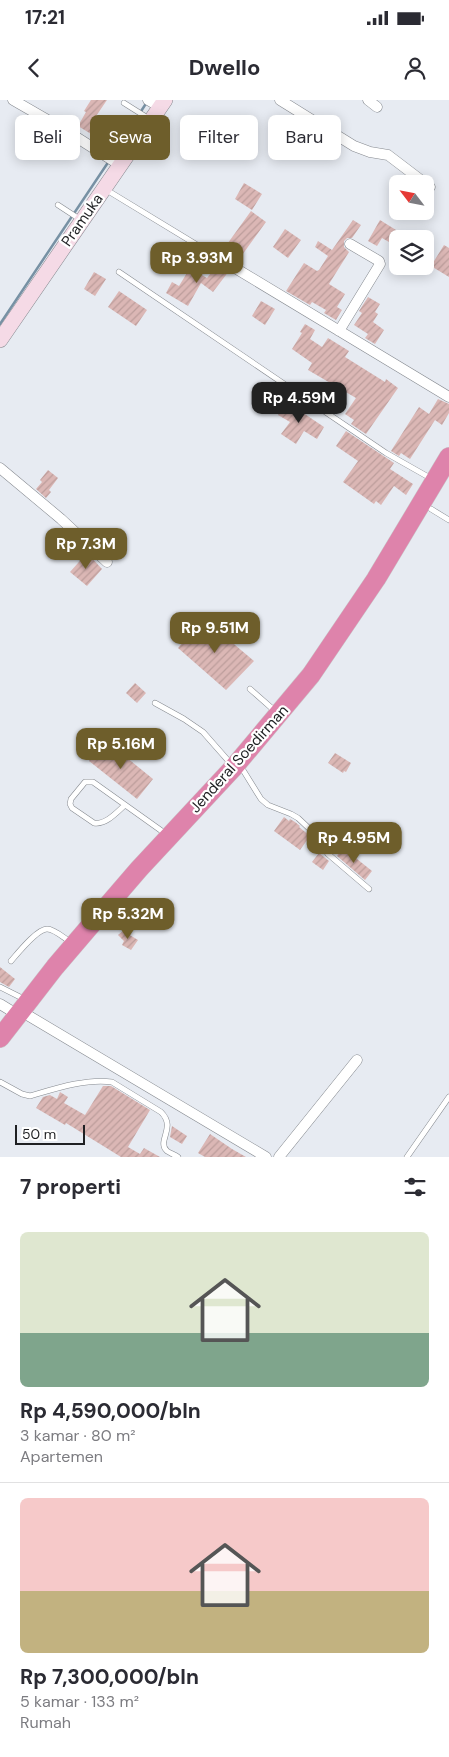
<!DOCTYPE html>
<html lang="id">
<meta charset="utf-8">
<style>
body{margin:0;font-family:"DM Sans",sans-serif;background:#f7f7f7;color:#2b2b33;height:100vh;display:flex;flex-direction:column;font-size:19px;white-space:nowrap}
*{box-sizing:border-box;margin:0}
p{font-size:16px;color:#7c7c81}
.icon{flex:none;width:28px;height:28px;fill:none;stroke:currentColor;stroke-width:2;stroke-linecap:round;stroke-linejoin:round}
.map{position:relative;height:1057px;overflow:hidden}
.details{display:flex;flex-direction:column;background:#fff;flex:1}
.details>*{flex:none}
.guide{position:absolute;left:15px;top:15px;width:420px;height:45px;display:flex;gap:10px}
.needle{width:32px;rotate:302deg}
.buttons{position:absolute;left:389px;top:75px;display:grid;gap:10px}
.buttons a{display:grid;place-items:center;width:45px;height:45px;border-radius:8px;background:#fff;box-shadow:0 2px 12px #0003;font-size:25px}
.scale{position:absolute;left:15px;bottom:12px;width:70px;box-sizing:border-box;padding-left:5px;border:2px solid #1f2023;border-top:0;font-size:14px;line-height:18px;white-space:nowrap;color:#1f2023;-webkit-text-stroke:4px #fff;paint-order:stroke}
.price{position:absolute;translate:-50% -42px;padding:0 11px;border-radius:10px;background:#6e5e2b;color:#fff;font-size:16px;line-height:32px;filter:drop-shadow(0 1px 2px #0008)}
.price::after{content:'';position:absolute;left:50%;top:30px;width:15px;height:11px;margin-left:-8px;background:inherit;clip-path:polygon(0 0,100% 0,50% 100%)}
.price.active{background:#222;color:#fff}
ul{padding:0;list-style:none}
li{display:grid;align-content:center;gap:10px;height:265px;padding:0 20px}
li+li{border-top:1px solid #e1e1e2}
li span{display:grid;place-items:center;height:155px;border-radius:8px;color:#555}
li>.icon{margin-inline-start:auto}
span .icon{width:90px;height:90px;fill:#fffc;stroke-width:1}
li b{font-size:21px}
h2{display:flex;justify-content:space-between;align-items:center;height:60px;padding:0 20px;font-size:21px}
.chip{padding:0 18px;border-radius:8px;background:#fff;box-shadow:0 2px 12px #0003;font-size:18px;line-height:45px}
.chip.active{background:#6e5e2b;color:#fff}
.status{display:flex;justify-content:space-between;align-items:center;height:35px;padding:0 25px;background:#fff;direction:ltr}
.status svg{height:14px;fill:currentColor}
header{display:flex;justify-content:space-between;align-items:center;height:65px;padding:0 20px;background:#fff;font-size:22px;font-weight:700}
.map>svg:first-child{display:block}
</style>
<div class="status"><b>17:21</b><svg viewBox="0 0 49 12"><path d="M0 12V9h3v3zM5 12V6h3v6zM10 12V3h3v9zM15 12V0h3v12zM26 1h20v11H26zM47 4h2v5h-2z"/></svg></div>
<header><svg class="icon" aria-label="back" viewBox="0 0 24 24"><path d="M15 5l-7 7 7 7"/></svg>Dwello<svg class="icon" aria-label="person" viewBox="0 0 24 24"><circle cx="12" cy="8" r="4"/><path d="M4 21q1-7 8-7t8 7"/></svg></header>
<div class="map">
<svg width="449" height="1057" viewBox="0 0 449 1057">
<defs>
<pattern id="building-hatch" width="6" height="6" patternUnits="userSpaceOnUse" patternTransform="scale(1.25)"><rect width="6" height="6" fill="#dbb7b5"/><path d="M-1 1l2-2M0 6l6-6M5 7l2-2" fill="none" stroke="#bc9d9b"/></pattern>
</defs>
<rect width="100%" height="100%" fill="#e7ebf2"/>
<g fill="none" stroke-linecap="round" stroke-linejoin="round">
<path stroke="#7791a4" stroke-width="2.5" d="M 112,56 L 147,2
M 0,224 L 109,61"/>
</g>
<path fill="url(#building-hatch)" d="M 91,0 L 107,0 L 92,22 L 102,27 L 96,37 L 78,26 L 86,12 L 84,11 Z
M 112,20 L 124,28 L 115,43 L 103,35 Z
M 244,83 L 262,94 L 252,110 L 235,99 Z
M 251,111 L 266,122 L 237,162 L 233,162 L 220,154 Z
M 353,120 L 361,125 L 352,138 L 347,138 L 344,141 L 344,147 L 349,152 L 329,184 L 345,194 L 337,207 L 342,210 L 336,220 L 324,213 L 326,210 L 312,202 L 310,205 L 286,191 L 304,163 L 317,171 L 319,170 L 328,156 L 315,147 L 318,141 L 332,150 Z
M 380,120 L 396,130 L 389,142 L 382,138 L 377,146 L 368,141 Z
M 285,129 L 301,140 L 288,158 L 273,147 Z
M 444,145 L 449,148 L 449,177 L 431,166 Z
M 219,163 L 228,169 L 229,171 L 213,192 L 201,183 L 188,206 L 166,193 L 172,182 L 179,186 L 190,168 L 207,178 Z
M 94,172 L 106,179 L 95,196 L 84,189 Z
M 119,191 L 147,210 L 136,226 L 108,207 Z
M 368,197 L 380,204 L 375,212 L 378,214 L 373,222 L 384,230 L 375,244 L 365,238 L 368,234 L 354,225 L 362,213 L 359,211 Z
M 261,201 L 275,209 L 265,225 L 252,216 Z
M 305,224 L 315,230 L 310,239 L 322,247 L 328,238 L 349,251 L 345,257 L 385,282 L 386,279 L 398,288 L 366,334 L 351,324 L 354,320 L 345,314 L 356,298 L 308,270 L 312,263 L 292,249 L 302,233 L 300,232 Z
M 438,299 L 449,304 L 449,313 L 442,325 L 435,320 L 410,359 L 401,353 L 399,356 L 391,351 L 419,307 L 429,314 Z
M 287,302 L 324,327 L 317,339 L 304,331 L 296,344 L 281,334 L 290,322 L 278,315 Z
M 346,331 L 394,363 L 390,369 L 413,384 L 406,395 L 394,386 L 381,405 L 376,401 L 374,404 L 343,382 L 358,361 L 336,346 Z
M 48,370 L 58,378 L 49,390 L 51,392 L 46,398 L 36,389 L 42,382 L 40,380 Z
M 87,453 L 102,469 L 87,486 L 70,472 Z
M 203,518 L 254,561 L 226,590 L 178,548 Z
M 135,583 L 146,593 L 137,603 L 126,593 Z
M 105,640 L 153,679 L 137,699 L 89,661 Z
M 335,653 L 351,663 L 346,672 L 344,671 L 343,673 L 328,663 Z
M 284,717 L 289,721 L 290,719 L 295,722 L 300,726 L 299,727 L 310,736 L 300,750 L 274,731 Z
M 342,747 L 372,771 L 365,780 L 337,756 Z
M 319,753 L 329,761 L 323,770 L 312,762 Z
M 123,831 L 138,840 L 131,850 L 122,845 L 124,841 L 118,835 Z
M 0,867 L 15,879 L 9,887 L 0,882 Z
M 103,986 L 111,986 L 150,1010 L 128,1047 L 140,1054 L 144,1048 L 160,1057 L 121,1057 L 66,1023 L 65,1025 L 36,1008 L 43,997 L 50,995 L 57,999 L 60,992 L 68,997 L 64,1003 L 85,1015 Z
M 172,1026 L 187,1036 L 182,1044 L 170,1037 Z
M 210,1034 L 232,1049 L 246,1057 L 205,1057 L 198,1053 Z"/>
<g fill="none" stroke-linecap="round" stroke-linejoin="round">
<defs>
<path id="lane" d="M 124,3 L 151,20
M 105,89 L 235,168
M 58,105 L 81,120
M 119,172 L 386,353 L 432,379
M 431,409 L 449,420
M 250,589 L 275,611
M 155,603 L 184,619 L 203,632 L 232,665
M 243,670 L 261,699 L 268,705 L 291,714 L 298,718 L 314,733 L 328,754 L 369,789
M 125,705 C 117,712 106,725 94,723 L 72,708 L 70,704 L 71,699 L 85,682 L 93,682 L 166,734
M 11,861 C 18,853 37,829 47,829 C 55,829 65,839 72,843
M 0,887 L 26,900
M 0,982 L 22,994 L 30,996 C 54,989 87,978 112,982 L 161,1012 C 177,1028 156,1041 167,1051 C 170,1053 175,1055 178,1057
M 407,1057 L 449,997"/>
<path id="street" d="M 13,0 L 65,30 L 120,65
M 148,0 L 160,7
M 280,0 L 354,46 L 370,52 L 388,55 L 430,87
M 368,0 L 377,7
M 235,168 L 449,297
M 339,231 L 380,164 L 379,161 L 350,144
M 0,368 L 61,419 L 107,462
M 0,904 L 18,915
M 29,916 L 266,1057
M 279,1057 L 357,960"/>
<path id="secondary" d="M 0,240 L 165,0"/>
<path id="highway" d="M 0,938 L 55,867 L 102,812 L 139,769 L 234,667 L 311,575 L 376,479 L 449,357"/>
</defs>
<use href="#lane" stroke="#85898f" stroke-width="6"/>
<use href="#street" stroke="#85898f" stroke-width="11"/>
<use href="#secondary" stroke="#85898f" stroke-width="16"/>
<use href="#highway" stroke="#c9c9ca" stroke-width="20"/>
<use href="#lane" stroke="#fff" stroke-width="5"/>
<use href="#street" stroke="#fff" stroke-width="10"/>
<use href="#secondary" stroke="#f5dae6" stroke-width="15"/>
<use href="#highway" stroke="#de83ab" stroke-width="19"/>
</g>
<g text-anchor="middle" stroke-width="4.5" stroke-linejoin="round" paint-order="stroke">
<g font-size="15" fill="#1f2023" stroke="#fff">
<text transform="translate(82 120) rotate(-55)" y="5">Pramuka</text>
<text transform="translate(239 659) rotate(-48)" y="5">Jenderal Soedirman</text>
</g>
</g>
</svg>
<div class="buttons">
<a><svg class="needle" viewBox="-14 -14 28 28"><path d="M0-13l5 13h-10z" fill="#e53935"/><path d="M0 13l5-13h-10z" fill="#7c7c81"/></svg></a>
<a><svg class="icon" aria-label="layers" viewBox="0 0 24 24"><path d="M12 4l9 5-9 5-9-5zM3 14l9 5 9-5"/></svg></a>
</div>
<div class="scale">50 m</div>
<b class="price" style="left:197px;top:184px">Rp 3.93M</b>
<b class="price active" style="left:299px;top:324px">Rp 4.59M</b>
<b class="price" style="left:86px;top:470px">Rp 7.3M</b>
<b class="price" style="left:215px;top:554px">Rp 9.51M</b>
<b class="price" style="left:121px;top:670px">Rp 5.16M</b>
<b class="price" style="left:354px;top:764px">Rp 4.95M</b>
<b class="price" style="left:128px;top:840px">Rp 5.32M</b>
<div class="guide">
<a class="chip">Beli</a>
<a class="chip active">Sewa</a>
<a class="chip">Filter</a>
<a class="chip">Baru</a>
</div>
</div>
<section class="details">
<h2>7 properti<svg class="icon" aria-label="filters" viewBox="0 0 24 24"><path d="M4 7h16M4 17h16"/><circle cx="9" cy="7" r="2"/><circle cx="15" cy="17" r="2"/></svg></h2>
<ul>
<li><span style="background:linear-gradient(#dfe7d0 65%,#7fa58c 0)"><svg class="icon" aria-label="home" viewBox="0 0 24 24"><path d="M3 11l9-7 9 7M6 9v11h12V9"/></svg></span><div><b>Rp 4,590,000/bln</b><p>3 kamar · 80 m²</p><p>Apartemen</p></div></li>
<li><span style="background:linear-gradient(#f6c9c9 60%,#c2b280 0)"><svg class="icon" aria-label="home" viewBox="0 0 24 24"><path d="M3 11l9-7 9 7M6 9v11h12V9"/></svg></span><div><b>Rp 7,300,000/bln</b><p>5 kamar · 133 m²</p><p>Rumah</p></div></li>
</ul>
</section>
